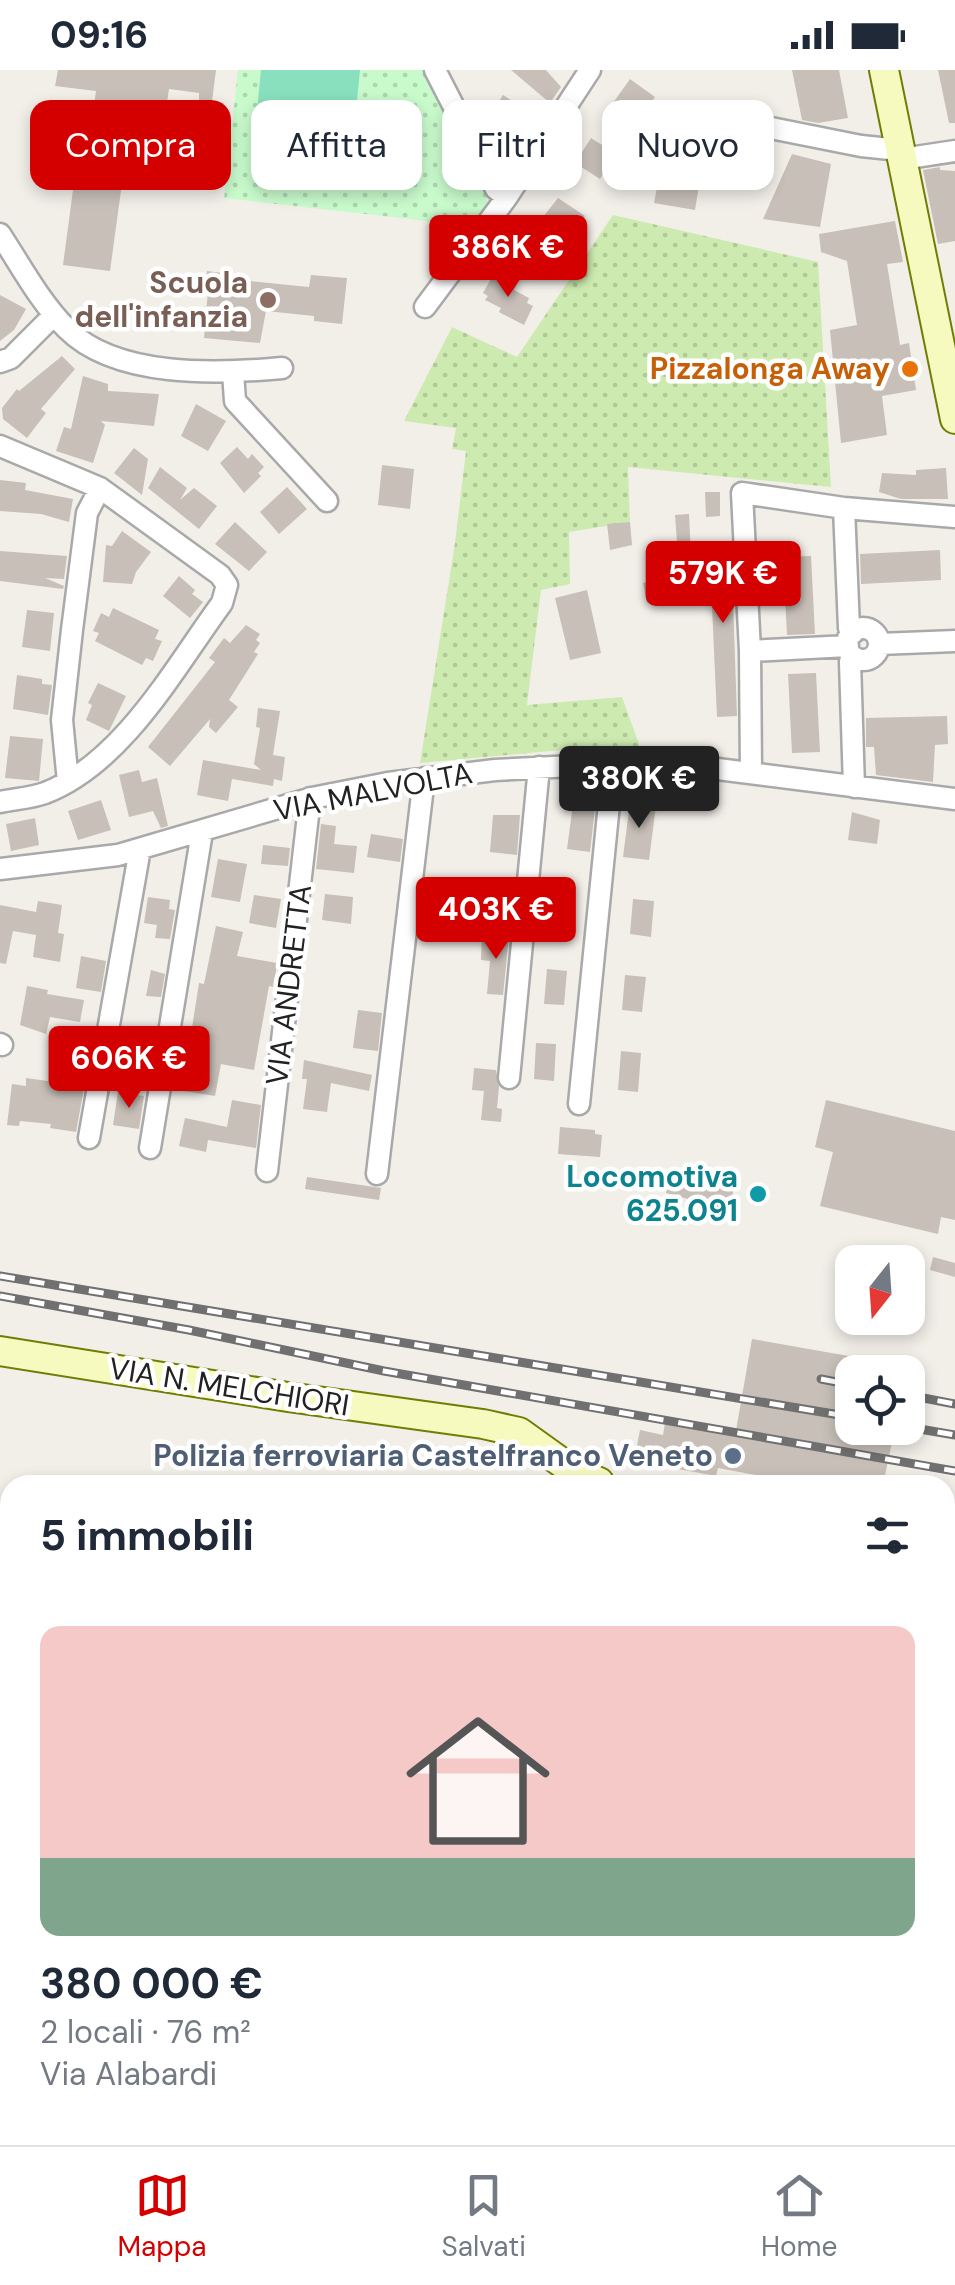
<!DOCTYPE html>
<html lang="it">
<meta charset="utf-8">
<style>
body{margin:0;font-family:"DM Sans",sans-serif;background:#f2f2f3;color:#1f2937;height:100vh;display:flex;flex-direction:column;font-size:38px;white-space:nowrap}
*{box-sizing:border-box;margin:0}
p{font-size:32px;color:#747a83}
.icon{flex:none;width:55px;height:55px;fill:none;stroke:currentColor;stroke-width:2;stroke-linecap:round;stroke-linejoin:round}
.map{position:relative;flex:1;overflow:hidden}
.details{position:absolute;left:0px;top:1405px;width:955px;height:670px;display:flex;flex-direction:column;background:#fff;border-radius:30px 30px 0 0;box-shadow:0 5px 15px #0003}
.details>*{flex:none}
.top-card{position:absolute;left:30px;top:30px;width:895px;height:90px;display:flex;gap:20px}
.needle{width:65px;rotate:197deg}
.controls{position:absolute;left:835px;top:1175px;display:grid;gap:20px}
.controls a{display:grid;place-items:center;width:90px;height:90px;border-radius:20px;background:#fff;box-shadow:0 5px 15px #0003;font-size:50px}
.price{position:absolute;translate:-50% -85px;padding:0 22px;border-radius:10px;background:#d40000;color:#fff;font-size:32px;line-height:65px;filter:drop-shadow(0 2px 5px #0008)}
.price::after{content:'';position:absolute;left:50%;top:60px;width:30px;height:22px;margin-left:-15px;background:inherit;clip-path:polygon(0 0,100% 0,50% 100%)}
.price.active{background:#222;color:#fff}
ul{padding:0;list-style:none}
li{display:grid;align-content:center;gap:20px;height:530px;padding:0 40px}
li+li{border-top:2px solid #e0e1e3}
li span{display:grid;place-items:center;height:310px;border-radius:20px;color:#555}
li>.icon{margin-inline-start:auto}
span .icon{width:180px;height:180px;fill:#fffc;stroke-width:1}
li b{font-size:42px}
h2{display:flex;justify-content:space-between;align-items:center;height:120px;padding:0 40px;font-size:42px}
.pill{padding:0 35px;border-radius:20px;background:#fff;box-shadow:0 5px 15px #0003;font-size:35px;line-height:90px}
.pill.active{background:#d40000;color:#fff}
.status{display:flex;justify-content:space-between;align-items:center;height:70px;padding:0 50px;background:#fff;direction:ltr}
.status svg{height:28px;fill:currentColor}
.dock{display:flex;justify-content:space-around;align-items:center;height:140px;border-top:2px solid #e0e1e3;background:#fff;font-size:28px;color:#747a83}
.dock a{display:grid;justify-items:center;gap:5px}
.dock .active{color:#d40000}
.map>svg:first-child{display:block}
</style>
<div class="status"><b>09:16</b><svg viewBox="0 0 49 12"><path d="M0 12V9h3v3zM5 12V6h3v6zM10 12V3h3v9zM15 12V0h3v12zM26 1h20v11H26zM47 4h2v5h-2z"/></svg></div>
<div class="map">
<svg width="955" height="2075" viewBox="0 0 955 2075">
<defs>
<pattern id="grass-dots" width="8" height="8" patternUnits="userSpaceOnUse" patternTransform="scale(2.5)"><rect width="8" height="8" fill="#cdebb0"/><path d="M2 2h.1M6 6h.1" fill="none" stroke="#b0c997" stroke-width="1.8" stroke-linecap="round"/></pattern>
<pattern id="park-dots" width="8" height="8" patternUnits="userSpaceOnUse" patternTransform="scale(2.5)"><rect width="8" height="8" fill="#c8facc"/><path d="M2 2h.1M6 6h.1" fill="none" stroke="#acd6af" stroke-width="1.8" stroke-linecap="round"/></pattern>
</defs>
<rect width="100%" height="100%" fill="#f2efe9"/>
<path fill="url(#grass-dots)" d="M 613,145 L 818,192 L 831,417 L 628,397 L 630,452 L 569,462 L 570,514 L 541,520 L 527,635 L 622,627 L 640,677 L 572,679 L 420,693 L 455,473 L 466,381 L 452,379 L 456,358 L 404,351 L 452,257 L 517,287 Z"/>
<path fill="url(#park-dots)" d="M 238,0 L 425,0 L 484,117 L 487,133 L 472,156 L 224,128 Z"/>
<path fill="#88e0be" d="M 261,0 L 360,0 L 349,111 L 251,101 Z
M 945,1689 L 955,1690 L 955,1796 L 945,1795 Z"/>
<path fill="#c7bfb8" d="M 58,0 L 216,0 L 212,31 L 199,30 L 199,23 L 169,19 L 156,110 L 123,106 L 110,201 L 63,195 L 73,120 L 77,120 L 80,98 L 85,99 L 96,21 L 55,16 Z
M 511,0 L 546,0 L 561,17 L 550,33 Z
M 792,0 L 839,0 L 848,48 L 818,53 L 802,50 Z
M 938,0 L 955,0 L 955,53 L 949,53 Z
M 630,9 L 655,27 L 639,51 L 613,33 Z
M 503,25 L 535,45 L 518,71 L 492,54 L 497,46 L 492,43 Z
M 591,68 L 616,84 L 600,109 L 575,93 Z
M 792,84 L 831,94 L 820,157 L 763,149 Z
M 669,92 L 702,97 L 695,140 L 654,133 L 660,101 L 668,103 Z
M 940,97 L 940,100 L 955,101 L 955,171 L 938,174 L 923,100 Z
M 558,128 L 585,146 L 564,176 L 560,173 L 539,203 L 513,185 Z
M 895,151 L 903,192 L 887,194 L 900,275 L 909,273 L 916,320 L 882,326 L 887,365 L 841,373 L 830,260 L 857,255 L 847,191 L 821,182 L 819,164 Z
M 207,201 L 230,204 L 230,209 L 309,217 L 311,205 L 347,208 L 342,254 L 314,251 L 314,246 L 266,241 L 260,273 L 204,268 L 208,221 L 205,221 Z
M 493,205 L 516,216 L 514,220 L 529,228 L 527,233 L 533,236 L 524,255 L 499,242 L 501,238 L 485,230 L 488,226 L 483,223 Z
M 0,225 L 26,239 L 14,260 L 0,271 Z
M 62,286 L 75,299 L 41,339 L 46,343 L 27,368 L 3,349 L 2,338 L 17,319 L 19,321 Z
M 83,306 L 108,314 L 108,321 L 159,324 L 154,356 L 101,351 L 105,355 L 93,393 L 56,381 L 64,357 L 71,359 Z
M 196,334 L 226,351 L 208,381 L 181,366 Z
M 237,377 L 248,389 L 252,384 L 264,397 L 258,403 L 261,406 L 244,423 L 220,393 Z
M 134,378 L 148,389 L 142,425 L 114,403 Z
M 382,395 L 414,399 L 410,439 L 378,435 Z
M 160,397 L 187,418 L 180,430 L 194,418 L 217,436 L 199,459 L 148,418 Z
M 946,398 L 948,429 L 901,429 L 879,422 L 882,403 L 916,405 L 916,400 Z
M 0,410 L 26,413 L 25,420 L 73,429 L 69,452 L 41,444 L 0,441 Z
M 287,417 L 307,439 L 279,464 L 260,442 Z
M 705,422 L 720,422 L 720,446 L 706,447 Z
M 689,444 L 691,485 L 678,486 L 675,445 Z
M 235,452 L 267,482 L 249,501 L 215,474 Z
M 630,452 L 632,475 L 610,480 L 607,454 Z
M 122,461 L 151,482 L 136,502 L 132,514 L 103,512 L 106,475 L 112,476 Z
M 731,472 L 737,646 L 717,647 L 711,515 L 707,515 L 705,474 Z
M 940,480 L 941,510 L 861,514 L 860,484 Z
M 0,481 L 67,486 L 64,509 L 45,508 L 64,516 L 63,519 L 0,511 Z
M 811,486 L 815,564 L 787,565 L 783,487 Z
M 179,506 L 195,520 L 192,524 L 203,532 L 190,548 L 163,526 Z
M 655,510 L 659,527 L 647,533 L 643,513 Z
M 587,520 L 601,583 L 570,590 L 555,528 Z
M 113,538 L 159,560 L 155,569 L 162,571 L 153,591 L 146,588 L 142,595 L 95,571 L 99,563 L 93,561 L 101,543 L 109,547 Z
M 27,540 L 54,543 L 50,581 L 22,577 Z
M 246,555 L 260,564 L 256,570 L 260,573 L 254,582 L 258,584 L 229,630 L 238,637 L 216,663 L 209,657 L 210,649 L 170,696 L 148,677 L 215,592 L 209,588 L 224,568 L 230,573 Z
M 816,603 L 820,682 L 792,683 L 788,604 Z
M 17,605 L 42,609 L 42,614 L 52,615 L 48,645 L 13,639 Z
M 98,613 L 126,626 L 109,661 L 86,650 L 92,635 L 88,633 Z
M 258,638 L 280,641 L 273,685 L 285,687 L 282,711 L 274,709 L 273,716 L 232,709 L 228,731 L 197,725 L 203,690 L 261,700 L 254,694 L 260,658 L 256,657 Z
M 947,646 L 948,674 L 935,675 L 933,712 L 876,705 L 874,677 L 866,677 L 866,648 Z
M 10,666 L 43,669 L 39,711 L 5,708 Z
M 139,700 L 142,712 L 157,708 L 168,756 L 161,758 L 153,741 L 129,747 L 119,705 Z
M 574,727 L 596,730 L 590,782 L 567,779 Z
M 101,730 L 111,760 L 78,770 L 68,741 Z
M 630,732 L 656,736 L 649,790 L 623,787 Z
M 852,742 L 880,750 L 877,774 L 848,770 Z
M 493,745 L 520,745 L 517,785 L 490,782 Z
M 35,748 L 39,775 L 11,781 L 6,754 Z
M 321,754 L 336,756 L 334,774 L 357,776 L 354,803 L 316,799 Z
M 371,764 L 403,769 L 400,792 L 367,787 Z
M 263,775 L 290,778 L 288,796 L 261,794 Z
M 218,789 L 247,794 L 240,832 L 211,827 Z
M 494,807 L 514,813 L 510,849 L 484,842 Z
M 554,822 L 573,825 L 570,859 L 551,856 Z
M 325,824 L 353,827 L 351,854 L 322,850 Z
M 254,825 L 281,829 L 276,858 L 249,853 Z
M 148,827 L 170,830 L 169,839 L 175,840 L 170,869 L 155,868 L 157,855 L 144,853 Z
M 633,829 L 654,831 L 651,867 L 630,864 Z
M 38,831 L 62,835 L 58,863 L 64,864 L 60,892 L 33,887 L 36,865 L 13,861 L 6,894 L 0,893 L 0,835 L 36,842 Z
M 216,856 L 243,862 L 237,886 L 277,893 L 274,917 L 269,916 L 254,1000 L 221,994 L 215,1026 L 184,1021 L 199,969 L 199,966 L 191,964 L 199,913 L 204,914 Z
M 482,866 L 509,867 L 503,925 L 487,924 L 490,891 L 481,890 Z
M 81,886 L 106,891 L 101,922 L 76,918 Z
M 547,899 L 567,901 L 564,935 L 544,934 Z
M 151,900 L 165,904 L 161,927 L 146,926 Z
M 625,905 L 646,907 L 642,942 L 622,940 Z
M 27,916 L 48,920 L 47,924 L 84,930 L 80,952 L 50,947 L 46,964 L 20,955 Z
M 358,940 L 382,943 L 378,981 L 353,978 Z
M 131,967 L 154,970 L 150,992 L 128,989 Z
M 536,973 L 556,974 L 554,1011 L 534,1009 Z
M 66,976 L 91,980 L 76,1062 L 50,1058 L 51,1054 L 20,1051 L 19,1056 L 7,1055 L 12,1014 L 26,1016 L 26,1008 L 62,1013 Z
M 621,981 L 641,983 L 638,1022 L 618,1020 Z
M 304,990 L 372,1005 L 369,1021 L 331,1013 L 327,1042 L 303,1039 L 307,1009 L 302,1009 Z
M 474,998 L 496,1000 L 499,1017 L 497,1038 L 502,1039 L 501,1052 L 481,1050 L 484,1021 L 472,1020 Z
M 118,1022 L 144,1026 L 139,1059 L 113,1055 Z
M 232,1030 L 261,1035 L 256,1078 L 208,1070 L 206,1082 L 179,1076 L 185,1048 L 227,1057 Z
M 826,1030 L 955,1061 L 955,1150 L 941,1147 L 938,1164 L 820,1136 L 833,1082 L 815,1077 Z
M 560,1057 L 595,1060 L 595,1064 L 602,1065 L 600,1087 L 558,1084 Z
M 673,1098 L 735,1104 L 731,1141 L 666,1123 Z
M 307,1107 L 381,1118 L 379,1130 L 305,1119 Z
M 933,1187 L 955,1193 L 955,1207 L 930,1200 Z
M 752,1269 L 905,1296 L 905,1302 L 852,1302 L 852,1358 L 902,1358 L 899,1373 L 892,1372 L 883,1415 L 766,1415 L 767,1407 L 718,1398 L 716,1406 L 634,1391 L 640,1360 L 663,1365 L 665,1353 L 735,1366 Z"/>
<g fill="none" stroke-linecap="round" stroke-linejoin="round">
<defs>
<path id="street" d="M 435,0 L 496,119 L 507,127
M 711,46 L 861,76 L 900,80
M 902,89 L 955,81
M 0,164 C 21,196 40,232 67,259 C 116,308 217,304 282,298
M 425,237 L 507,127 L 590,0
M 0,292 L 11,288 L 54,245
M 233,302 L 235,331 L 327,431
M 0,376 L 100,418 L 220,505 L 227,515 L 222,533 C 175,597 123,693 45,723 C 31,728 15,729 0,732
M 844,438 L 849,558 L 853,563
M847 574a16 16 0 1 1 32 0a16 16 0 1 1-32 0Z
M 879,574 L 955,571
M 750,581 L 848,576
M 852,586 L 850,592 L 854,717
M 751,702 L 750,581 L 742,423 L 844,438 L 955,447
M 68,712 L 62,650 L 72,560 L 87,443 L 100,418
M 0,799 L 118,785 L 312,728 L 388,713 L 495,700 L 613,694 L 686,695 L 955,729
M 0,974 L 2,975
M 509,1008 L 539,697
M 579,1034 L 613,694
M 89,1068 L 140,779
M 150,1078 L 202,762
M 267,1101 L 310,728
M 377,1104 L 424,708
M 945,1881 L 955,1882
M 0,1937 L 10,1940
M 945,1956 L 955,1957
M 119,2075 L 126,2065
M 394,2075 L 398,2065
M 824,2075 L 826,2065
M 906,2075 L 907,2065"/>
<path id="secondary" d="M 884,0 L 955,349
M 0,1281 L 288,1327 L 483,1354 L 519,1362 L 572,1400 L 599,1412
M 945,1460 L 955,1462
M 672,2075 L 674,2065"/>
</defs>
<use href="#street" stroke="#a9a9a9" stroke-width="25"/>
<use href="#secondary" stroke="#707d05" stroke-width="32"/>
<use href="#street" stroke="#fff" stroke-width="20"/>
<use href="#secondary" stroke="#f7fabf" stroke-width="28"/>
<defs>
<path id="rail" d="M 0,1206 L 852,1347
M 0,1226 L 189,1260 L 384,1301 L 955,1401
M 821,1309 L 852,1315
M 908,1325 L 955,1334
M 908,1357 L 955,1365"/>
</defs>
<use href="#rail" stroke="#707070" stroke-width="9"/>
<use href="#rail" stroke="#fff" stroke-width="5" stroke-dasharray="15" stroke-linecap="butt"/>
</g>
<circle fill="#8d6e63" stroke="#fff" stroke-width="4" cx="268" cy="230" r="10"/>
<circle fill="#e8710a" stroke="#fff" stroke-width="4" cx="910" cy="299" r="10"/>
<circle fill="#0f9aa8" stroke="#fff" stroke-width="4" cx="758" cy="1124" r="10"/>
<circle fill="#5c6f8a" stroke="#fff" stroke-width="4" cx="733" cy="1386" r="10"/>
<g text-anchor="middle" stroke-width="9" stroke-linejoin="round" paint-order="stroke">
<g font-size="30" font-weight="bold" fill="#785e54" stroke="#fff" text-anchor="end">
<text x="248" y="223">Scuola<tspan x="248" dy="34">dell'infanzia</tspan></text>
</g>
<g font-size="30" font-weight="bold" fill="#c56008" stroke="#fff" text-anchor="end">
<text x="890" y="309">Pizzalonga Away</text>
</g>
<g font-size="30" fill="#222" stroke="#fff">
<text transform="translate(373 722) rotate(-11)" y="10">VIA MALVOLTA</text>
<text transform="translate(289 915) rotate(-83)" y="10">VIA ANDRETTA</text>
<text transform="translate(229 1317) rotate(9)" y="10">VIA N. MELCHIORI</text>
</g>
<g font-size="30" font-weight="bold" fill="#0d838f" stroke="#fff" text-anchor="end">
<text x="738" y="1117">Locomotiva<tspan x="738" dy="34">625.091</tspan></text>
</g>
<g font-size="30" font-weight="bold" fill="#4e5e75" stroke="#fff" text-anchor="end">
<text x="713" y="1396">Polizia ferroviaria Castelfranco Veneto</text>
</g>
</g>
</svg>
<div class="controls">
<a><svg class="needle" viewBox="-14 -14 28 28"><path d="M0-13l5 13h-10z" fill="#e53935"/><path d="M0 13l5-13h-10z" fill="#747a83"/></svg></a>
<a><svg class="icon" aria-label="locate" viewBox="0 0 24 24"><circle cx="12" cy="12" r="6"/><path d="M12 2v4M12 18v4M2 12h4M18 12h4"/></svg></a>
</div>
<b class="price" style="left:508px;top:230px">386K €</b>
<b class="price" style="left:723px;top:556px">579K €</b>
<b class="price active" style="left:639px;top:761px">380K €</b>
<b class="price" style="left:496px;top:892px">403K €</b>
<b class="price" style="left:129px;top:1041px">606K €</b>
<div class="top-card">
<a class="pill active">Compra</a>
<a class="pill">Affitta</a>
<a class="pill">Filtri</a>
<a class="pill">Nuovo</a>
</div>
<section class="details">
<h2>5 immobili<svg class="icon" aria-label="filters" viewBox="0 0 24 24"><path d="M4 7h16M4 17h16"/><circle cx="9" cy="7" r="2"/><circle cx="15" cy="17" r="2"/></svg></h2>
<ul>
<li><span style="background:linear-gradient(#f6c9c9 75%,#7fa58c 0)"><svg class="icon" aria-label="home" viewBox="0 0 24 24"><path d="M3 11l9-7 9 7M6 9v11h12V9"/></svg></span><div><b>380 000 €</b><p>2 locali · 76 m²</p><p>Via Alabardi</p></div></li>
</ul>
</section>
</div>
<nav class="dock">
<a class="active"><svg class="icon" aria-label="map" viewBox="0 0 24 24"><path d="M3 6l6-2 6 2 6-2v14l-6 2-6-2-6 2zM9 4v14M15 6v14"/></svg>Mappa</a>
<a><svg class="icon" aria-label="saved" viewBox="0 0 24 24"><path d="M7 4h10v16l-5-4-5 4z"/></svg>Salvati</a>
<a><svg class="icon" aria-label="home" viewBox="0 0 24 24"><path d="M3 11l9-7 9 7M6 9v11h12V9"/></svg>Home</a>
</nav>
